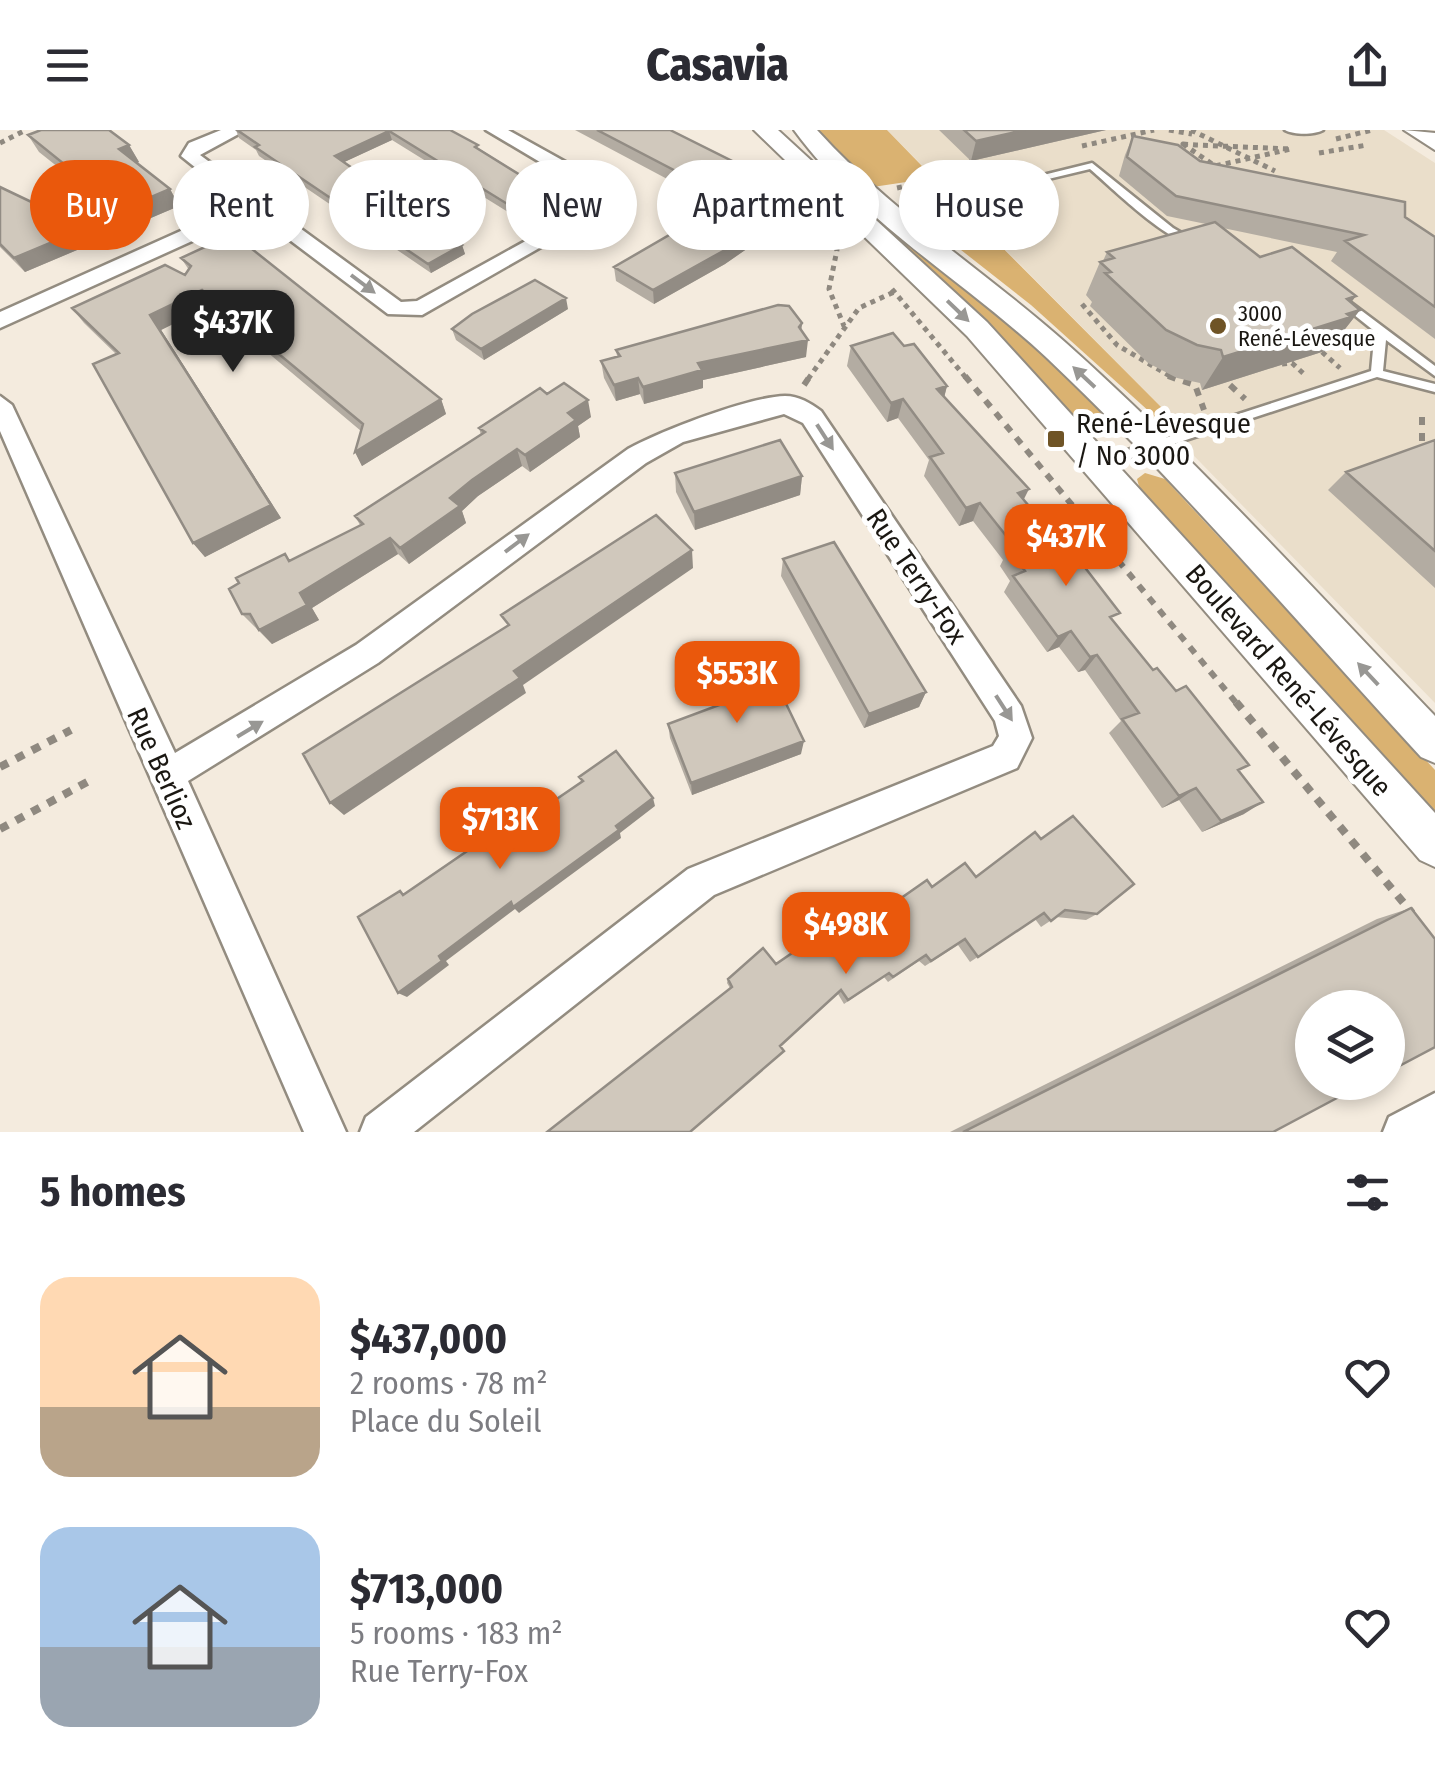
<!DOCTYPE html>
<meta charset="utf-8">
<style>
body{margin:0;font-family:"Fira Sans Condensed",sans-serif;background:#f7f7f7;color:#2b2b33;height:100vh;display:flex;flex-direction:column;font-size:38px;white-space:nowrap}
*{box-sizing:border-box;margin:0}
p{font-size:32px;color:#7c7c81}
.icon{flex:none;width:55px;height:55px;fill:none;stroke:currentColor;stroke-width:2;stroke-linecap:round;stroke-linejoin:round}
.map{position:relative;height:1002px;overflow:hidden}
.details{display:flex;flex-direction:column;background:#fff;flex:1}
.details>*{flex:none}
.guide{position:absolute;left:30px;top:30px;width:1375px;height:90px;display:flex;gap:20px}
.fabs{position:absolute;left:1295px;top:860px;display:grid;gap:20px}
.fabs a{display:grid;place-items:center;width:110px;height:110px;border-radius:50%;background:#fff;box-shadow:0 5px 15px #0003;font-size:50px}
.price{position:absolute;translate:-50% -85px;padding:0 22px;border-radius:20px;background:#ea580c;color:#fff;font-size:32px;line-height:65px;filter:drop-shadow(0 2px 5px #0008)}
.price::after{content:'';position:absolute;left:50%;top:60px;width:30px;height:22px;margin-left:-15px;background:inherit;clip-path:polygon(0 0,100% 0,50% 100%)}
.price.active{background:#222;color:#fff}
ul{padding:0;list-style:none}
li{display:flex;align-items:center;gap:30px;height:250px;padding:0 40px}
li span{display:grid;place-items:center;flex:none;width:280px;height:200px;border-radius:30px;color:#555}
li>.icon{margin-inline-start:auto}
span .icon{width:120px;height:120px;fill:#fffc;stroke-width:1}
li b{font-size:42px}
h2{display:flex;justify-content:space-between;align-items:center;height:120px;padding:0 40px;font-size:42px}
.chip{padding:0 35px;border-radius:45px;background:#fff;box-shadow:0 5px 15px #0003;font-size:35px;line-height:90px}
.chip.active{background:#ea580c;color:#fff}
header{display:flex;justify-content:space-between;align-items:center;height:130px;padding:0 40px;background:#fff;font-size:45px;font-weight:800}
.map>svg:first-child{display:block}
</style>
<header><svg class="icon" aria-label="menu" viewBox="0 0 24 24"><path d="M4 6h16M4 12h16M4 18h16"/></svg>Casavia<svg class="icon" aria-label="share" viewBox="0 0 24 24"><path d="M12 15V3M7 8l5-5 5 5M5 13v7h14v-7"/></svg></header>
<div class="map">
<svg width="1435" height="1002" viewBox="0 0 1435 1002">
<rect width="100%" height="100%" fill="#f4ebde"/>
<path fill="#eadeca" d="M 887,0 L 1384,0 L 1435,33 L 1435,573 L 1162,293 L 1173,289 Z"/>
<path fill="#dab271" d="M 815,0 L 887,0 L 922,36 L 937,32 L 933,48 L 866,58 Z
M 861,66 C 898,96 1115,271 1114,304 L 1097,307 L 1085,300 L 990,196 L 847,71 Z
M 957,72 L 1174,290 L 1162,293 L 1031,175 L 914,83 Z
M 1145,343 L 1165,349 L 1435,640 L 1435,688 L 1140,360 L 1137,349 Z"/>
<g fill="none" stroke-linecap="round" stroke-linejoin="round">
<defs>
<path id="service" d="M 1285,0 L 1323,0 C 1314,5 1294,5 1285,0 Z
M 1092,33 L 1173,98 L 1192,109 L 1192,113 C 1168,113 1111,57 1090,39 L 889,87 L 884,84 Z
M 1342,166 L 1435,236 L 1435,246 L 1386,210 L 1383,241 L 1435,254 L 1435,262 L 1377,247 L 1104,337 L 1094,337 L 1092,334 L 1094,331 L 1371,241 L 1374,209 L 1378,204 L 1338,172 L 1338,168 Z"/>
<path id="minor" d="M 221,0 L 246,0 L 200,25 L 401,172 L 417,171 L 598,71 L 597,66 L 486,0 L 508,0 L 614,59 L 618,73 L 422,185 L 388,184 L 254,83 L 0,198 L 0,182 L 241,74 L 181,26 L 189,13 Z
M 0,266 L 12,275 L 175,623 L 356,515 L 628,319 C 661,301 748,267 785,266 C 799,266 810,273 821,281 L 1021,576 L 1032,608 L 1017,638 L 714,765 L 414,1002 L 360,1002 L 366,987 L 688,739 L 993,616 L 999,606 L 995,591 L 803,293 L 784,284 L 683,312 L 646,333 L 378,533 L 188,651 L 346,1002 L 304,1002 L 0,301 Z
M 1435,963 L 1435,1002 L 1383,1002 L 1389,987 Z"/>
<path id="tertiary" d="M 754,0 L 778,0 L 987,192 L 1435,683 L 1435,737 L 1420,730 L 967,206 Z
M 794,0 L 817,0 C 891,82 984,140 1066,213 C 1196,329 1314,460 1435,586 L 1435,633 L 1421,627 C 1298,493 1179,353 1047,228 C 965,151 861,92 794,0 Z
M 1404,0 L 1435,3 L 1435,20 Z"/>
</defs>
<use href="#service" stroke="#938c80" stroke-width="5"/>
<use href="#minor" stroke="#938c80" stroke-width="5"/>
<use href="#tertiary" stroke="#938c80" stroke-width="4"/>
<path stroke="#8f8980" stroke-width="5" stroke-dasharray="5 5" stroke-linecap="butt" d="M 1169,0 L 1192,4
M 1191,0 L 1275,41
M 1336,9 L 1372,0
M 0,13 L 26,0
M 1183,14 L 1196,15 L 1291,19 L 1215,36 Z
M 1082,16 L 1154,0
M 1319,23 L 1367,15
M 969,31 L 987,36
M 960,33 L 974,41
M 897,58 L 997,36
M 675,80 C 729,81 803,71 837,120 L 829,159 L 844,196
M 790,84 L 812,77
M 892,159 L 967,249
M 1082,174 L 1117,215 L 1175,249
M 1322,222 L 1340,238
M 1282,234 L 1292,233 L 1305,245
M 808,249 L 859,178 L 894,162"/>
<path stroke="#8f8980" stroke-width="6" stroke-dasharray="8 8" stroke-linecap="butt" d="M 965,246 L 1238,575
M 1168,246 L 1195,255 L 1204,280
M 804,255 L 810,246
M 1230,255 L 1245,269
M 1422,287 L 1422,323"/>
<path stroke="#8f8980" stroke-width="8" stroke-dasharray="9 9" stroke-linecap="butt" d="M 1236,572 L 1412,783
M 0,637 L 71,600
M 0,699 L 91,650"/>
<use href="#service" fill="#fff" fill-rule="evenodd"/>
<use href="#minor" fill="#fff" fill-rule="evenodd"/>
<use href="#tertiary" fill="#fff" fill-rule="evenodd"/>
</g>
<path fill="#b3aca2" d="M 236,0 L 450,0 L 554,66 L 556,75 L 524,92 L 392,10 L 344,32 L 462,115 L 465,124 L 431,143 L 259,26 L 256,20 L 239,8 Z
M 575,0 L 670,0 L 751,54 L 718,76 Z
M 939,0 L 1106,0 L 971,31 Z
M 28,5 L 129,15 L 139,32 L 136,33 L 170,59 L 179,76 L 132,96 L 39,22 Z
M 1133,6 L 1200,31 L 1405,87 L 1435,107 L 1435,209 L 1331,131 L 1337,122 L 1223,98 L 1260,127 L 1356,166 L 1351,172 L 1360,180 L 1334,213 L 1330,214 L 1325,221 L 1202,260 L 1200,253 L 1177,248 L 1148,233 L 1090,176 L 1092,172 L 1086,165 L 1100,132 L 1103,131 L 1107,122 L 1206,94 L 1167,86 L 1119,46 L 1125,25 Z
M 0,57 L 96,112 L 25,142 L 0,117 Z
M 761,109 L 725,134 L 654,174 L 616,151 L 614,137 Z
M 181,128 L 441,269 L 446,284 L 362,336 L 355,322 L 361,301 L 211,175 L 161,200 L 281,388 L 205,427 L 193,413 L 117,225 L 84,193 L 72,178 L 185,145 L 189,140 Z
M 568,179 L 484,230 L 456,210 L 452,199 Z
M 802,193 L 801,200 L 806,227 L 703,250 L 703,258 L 644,274 L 640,264 L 616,271 L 604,248 L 601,231 L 617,226 L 616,220 Z
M 851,216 L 904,216 L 947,256 L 944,267 L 1034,382 L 1031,387 L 1153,540 L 1239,642 L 1244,684 L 1202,702 L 1179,670 L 1162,678 L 1109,603 L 1121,591 L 1085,540 L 1078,542 L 1059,517 L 1047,522 L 1004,462 L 1010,451 L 1000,436 L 1003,430 L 973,391 L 959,396 L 924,346 L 929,330 L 898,288 L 887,292 L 847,236 Z
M 547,264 L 591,287 L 578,296 L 580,307 L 530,342 L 522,336 L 478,366 L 462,381 L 466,393 L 409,434 L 398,424 L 312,478 L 319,490 L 272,514 L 242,484 L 360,395 L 355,386 L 481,305 L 479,298 Z
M 1435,310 L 1435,458 L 1328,360 L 1346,342 Z
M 675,343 L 802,346 L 800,365 L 695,400 L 676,362 Z
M 783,429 L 926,562 L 919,577 L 864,598 L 781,446 Z
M 727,542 L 801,624 L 692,665 L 670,608 L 668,594 L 732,570 L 727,557 Z
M 976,747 L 1097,784 L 1086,790 L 1056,787 L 1041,797 L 1035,789 L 970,832 L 958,815 L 925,836 L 919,831 L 888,852 L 884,847 L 844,874 L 838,864 L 780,917 L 730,858 L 727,853 L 728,849 L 776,834 L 857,789 L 894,773 L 932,757 Z
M 1411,778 L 1273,1002 L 950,1002 L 1377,789 Z"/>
<path fill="#928c84" d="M 1025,0 L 1106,0 L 971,31 L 976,11 Z
M 389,1 L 392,10 L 338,35 L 335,26 Z
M 129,15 L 139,32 L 129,36 L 119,19 Z
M 752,41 L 751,54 L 718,76 L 718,63 Z
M 170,59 L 179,76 L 132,96 L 121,80 Z
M 554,66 L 556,75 L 524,92 L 522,83 Z
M 761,96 L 761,109 L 725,134 L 654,174 L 653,160 Z
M 86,98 L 96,112 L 25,142 L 14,128 Z
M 462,115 L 465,124 L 431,143 L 428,134 Z
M 202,160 L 211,175 L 161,200 L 281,388 L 205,427 L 193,413 L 150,185 Z
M 1356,166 L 1336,192 L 1347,184 L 1360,180 L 1334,213 L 1330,214 L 1325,221 L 1202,260 L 1223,227 L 1347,169 Z
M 566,168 L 568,179 L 484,230 L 481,219 Z
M 802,193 L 800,211 L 808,210 L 806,227 L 703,250 L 703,258 L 644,274 L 643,257 L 698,233 L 799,197 Z
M 638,248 L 640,264 L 616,271 L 614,255 Z
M 947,256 L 942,276 L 937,259 Z
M 441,269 L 446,284 L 362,336 L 355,322 Z
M 903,269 L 898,288 L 887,292 L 891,273 Z
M 588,270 L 591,287 L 578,296 L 580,307 L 530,342 L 525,325 L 568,283 Z
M 517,319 L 522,336 L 478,366 L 462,381 L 466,393 L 409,434 L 400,418 L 450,368 L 472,350 Z
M 802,346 L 800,365 L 695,400 L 694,382 Z
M 1029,359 L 1020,377 L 1018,363 Z
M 980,373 L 973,391 L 959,396 L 966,378 Z
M 390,408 L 398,424 L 312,478 L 319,490 L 272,514 L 259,500 L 300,463 Z
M 692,420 L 693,438 L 523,555 L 526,563 L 344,685 L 330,673 L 514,541 Z
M 1071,501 L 1059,517 L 1047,522 L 1058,507 Z
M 1097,525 L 1085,540 L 1078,542 L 1090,527 Z
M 926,562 L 919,577 L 864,598 L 869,584 Z
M 804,611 L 801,624 L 692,665 L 691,653 Z
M 1196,658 L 1179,670 L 1162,678 L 1179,666 Z
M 653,668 L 655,676 L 620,703 L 621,708 L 519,783 L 515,779 L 446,831 L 449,835 L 407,867 L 398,863 L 439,826 Z
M 1263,672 L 1244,684 L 1202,702 L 1221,691 Z"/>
<path fill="#d0c8bc" stroke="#928c84" stroke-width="2.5" d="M 41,0 L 109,0 L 129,15 L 119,19 L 170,59 L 121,80 L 28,5 Z
M 237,0 L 450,0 L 478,15 L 475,17 L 554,66 L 522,83 L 389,1 L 335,26 L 462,115 L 428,134 L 255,17 L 259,15 Z
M 597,0 L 670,0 L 752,41 L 718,63 Z
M 964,0 L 1025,0 L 976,11 Z
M 1133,6 L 1178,15 L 1200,31 L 1405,72 L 1405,87 L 1435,107 L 1435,177 L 1345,111 L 1364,105 L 1176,66 L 1127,27 Z
M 0,57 L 86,98 L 14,128 L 0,114 Z
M 721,75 L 761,96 L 725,120 L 653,160 L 614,137 Z
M 1215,92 L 1260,127 L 1292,117 L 1356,166 L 1347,169 L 1360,180 L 1347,184 L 1351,187 L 1223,227 L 1221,220 L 1197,215 L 1166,200 L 1105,143 L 1111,142 L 1100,132 L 1114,128 L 1107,122 Z
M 233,104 L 441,269 L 355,322 L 363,294 L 202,160 L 150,185 L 271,375 L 193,413 L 93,234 L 119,223 L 72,178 L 165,135 L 185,145 L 191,136 L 181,128 Z
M 535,150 L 566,168 L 481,219 L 452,199 L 472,184 Z
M 778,175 L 789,176 L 802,193 L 799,197 L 808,210 L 698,233 L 702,240 L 643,257 L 638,248 L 614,255 L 601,231 L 620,226 L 616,220 Z
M 893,203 L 904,216 L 914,214 L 947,256 L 937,259 L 1029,359 L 1018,363 L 1034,382 L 1029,384 L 1062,426 L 1073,422 L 1120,483 L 1110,487 L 1153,540 L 1157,538 L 1176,561 L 1186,556 L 1249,635 L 1238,640 L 1263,672 L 1221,691 L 1196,658 L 1179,666 L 1122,589 L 1139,583 L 1097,525 L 1090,527 L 1071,501 L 1058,507 L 1013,446 L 1025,441 L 1008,419 L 1015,417 L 980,373 L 966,378 L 930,327 L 943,323 L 903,269 L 891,273 L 851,216 Z
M 564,253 L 588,270 L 568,283 L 576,290 L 525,325 L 517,319 L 472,350 L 450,368 L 460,376 L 400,418 L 390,408 L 300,463 L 307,475 L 259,500 L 250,484 L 242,484 L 229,459 L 239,453 L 236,448 L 285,424 L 289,431 L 363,394 L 355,386 L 485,302 L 479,298 L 540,258 L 547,264 Z
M 780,310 L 802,346 L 694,382 L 675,343 Z
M 1435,310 L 1435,421 L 1346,342 Z
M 656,385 L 692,420 L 514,541 L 520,548 L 330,673 L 303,624 L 509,495 L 501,485 Z
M 834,412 L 926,562 L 869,584 L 783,429 Z
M 765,530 L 804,611 L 691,653 L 668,594 L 738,568 L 727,542 Z
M 616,621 L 653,668 L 616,696 L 619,700 L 513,777 L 511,772 L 439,826 L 442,831 L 398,863 L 358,787 L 400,761 L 403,765 L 476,715 L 479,719 L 517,696 L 583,651 L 579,647 Z
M 1073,686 L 1134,754 L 1097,784 L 1065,780 L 1051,791 L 1044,783 L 978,827 L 965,809 L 931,831 L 926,825 L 893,847 L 889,843 L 848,870 L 841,860 L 780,916 L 784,921 L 690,1002 L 547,1002 L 732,857 L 728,849 L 763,818 L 776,834 L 852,782 L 857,789 L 889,767 L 894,773 L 927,750 L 932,757 L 965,733 L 976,747 L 1035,702 L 1041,709 Z
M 1411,778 L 1435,809 L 1435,917 L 1388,942 L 1388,878 L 1312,878 L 1312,952 L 1367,952 L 1273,1002 L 963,1002 Z"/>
<defs><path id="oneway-solid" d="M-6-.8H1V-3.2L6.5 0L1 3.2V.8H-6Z" transform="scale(2.5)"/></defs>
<g fill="#989794">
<use href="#oneway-solid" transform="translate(363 154) rotate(37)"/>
<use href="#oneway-solid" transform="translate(958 181) rotate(44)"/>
<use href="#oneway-solid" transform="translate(1084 247) rotate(-137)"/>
<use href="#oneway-solid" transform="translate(825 307) rotate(57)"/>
<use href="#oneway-solid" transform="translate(517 413) rotate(-37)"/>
<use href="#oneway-solid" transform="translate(1368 544) rotate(-133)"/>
<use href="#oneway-solid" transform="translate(1004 578) rotate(57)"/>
<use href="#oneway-solid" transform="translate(250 599) rotate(-31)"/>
</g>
<g fill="#6f5426" stroke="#fff" stroke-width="4">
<circle cx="1218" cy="196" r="10"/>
<rect x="1046" y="299" width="20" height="20" rx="5"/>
</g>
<g text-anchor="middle" stroke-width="10" stroke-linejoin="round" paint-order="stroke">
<g font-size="22" fill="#1a1712" stroke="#fff" text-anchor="start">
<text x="1238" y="191">3000<tspan x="1238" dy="25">René-Lévesque</tspan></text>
</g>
<g font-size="28" fill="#1a1712" stroke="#fff" text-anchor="start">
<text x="1076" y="303">René-Lévesque<tspan x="1076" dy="32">/ No 3000</tspan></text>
</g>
<g font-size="28" fill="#1a1712" stroke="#fff">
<text transform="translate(917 446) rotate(56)" y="10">Rue Terry-Fox</text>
<text transform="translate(1289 550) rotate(49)" y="10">Boulevard René-Lévesque</text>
<text transform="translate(162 638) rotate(66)" y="10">Rue Berlioz</text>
</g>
</g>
</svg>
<div class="fabs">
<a><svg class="icon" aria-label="layers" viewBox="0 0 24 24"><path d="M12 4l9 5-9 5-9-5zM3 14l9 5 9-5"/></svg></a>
</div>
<b class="price active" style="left:233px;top:245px">$437K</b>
<b class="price" style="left:1066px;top:459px">$437K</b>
<b class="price" style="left:737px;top:596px">$553K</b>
<b class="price" style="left:500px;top:742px">$713K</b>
<b class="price" style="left:846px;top:847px">$498K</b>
<div class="guide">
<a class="chip active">Buy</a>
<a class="chip">Rent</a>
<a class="chip">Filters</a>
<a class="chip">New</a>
<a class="chip">Apartment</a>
<a class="chip">House</a>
</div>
</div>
<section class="details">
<h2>5 homes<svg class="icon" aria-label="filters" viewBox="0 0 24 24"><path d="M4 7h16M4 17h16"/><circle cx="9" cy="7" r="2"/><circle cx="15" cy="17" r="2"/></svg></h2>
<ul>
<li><span style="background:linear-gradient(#ffd9b3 65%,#b9a48a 0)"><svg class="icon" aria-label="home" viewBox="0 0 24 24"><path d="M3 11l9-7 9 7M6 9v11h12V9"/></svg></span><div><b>$437,000</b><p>2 rooms · 78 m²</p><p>Place du Soleil</p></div><svg class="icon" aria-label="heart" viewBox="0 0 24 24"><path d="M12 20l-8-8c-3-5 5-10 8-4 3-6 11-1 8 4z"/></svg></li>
<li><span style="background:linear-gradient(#a9c7e8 60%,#9aa5b1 0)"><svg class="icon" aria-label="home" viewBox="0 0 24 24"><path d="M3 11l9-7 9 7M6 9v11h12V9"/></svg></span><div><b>$713,000</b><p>5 rooms · 183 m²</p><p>Rue Terry-Fox</p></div><svg class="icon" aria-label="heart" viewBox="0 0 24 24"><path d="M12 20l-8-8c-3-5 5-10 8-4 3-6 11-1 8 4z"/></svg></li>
</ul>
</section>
